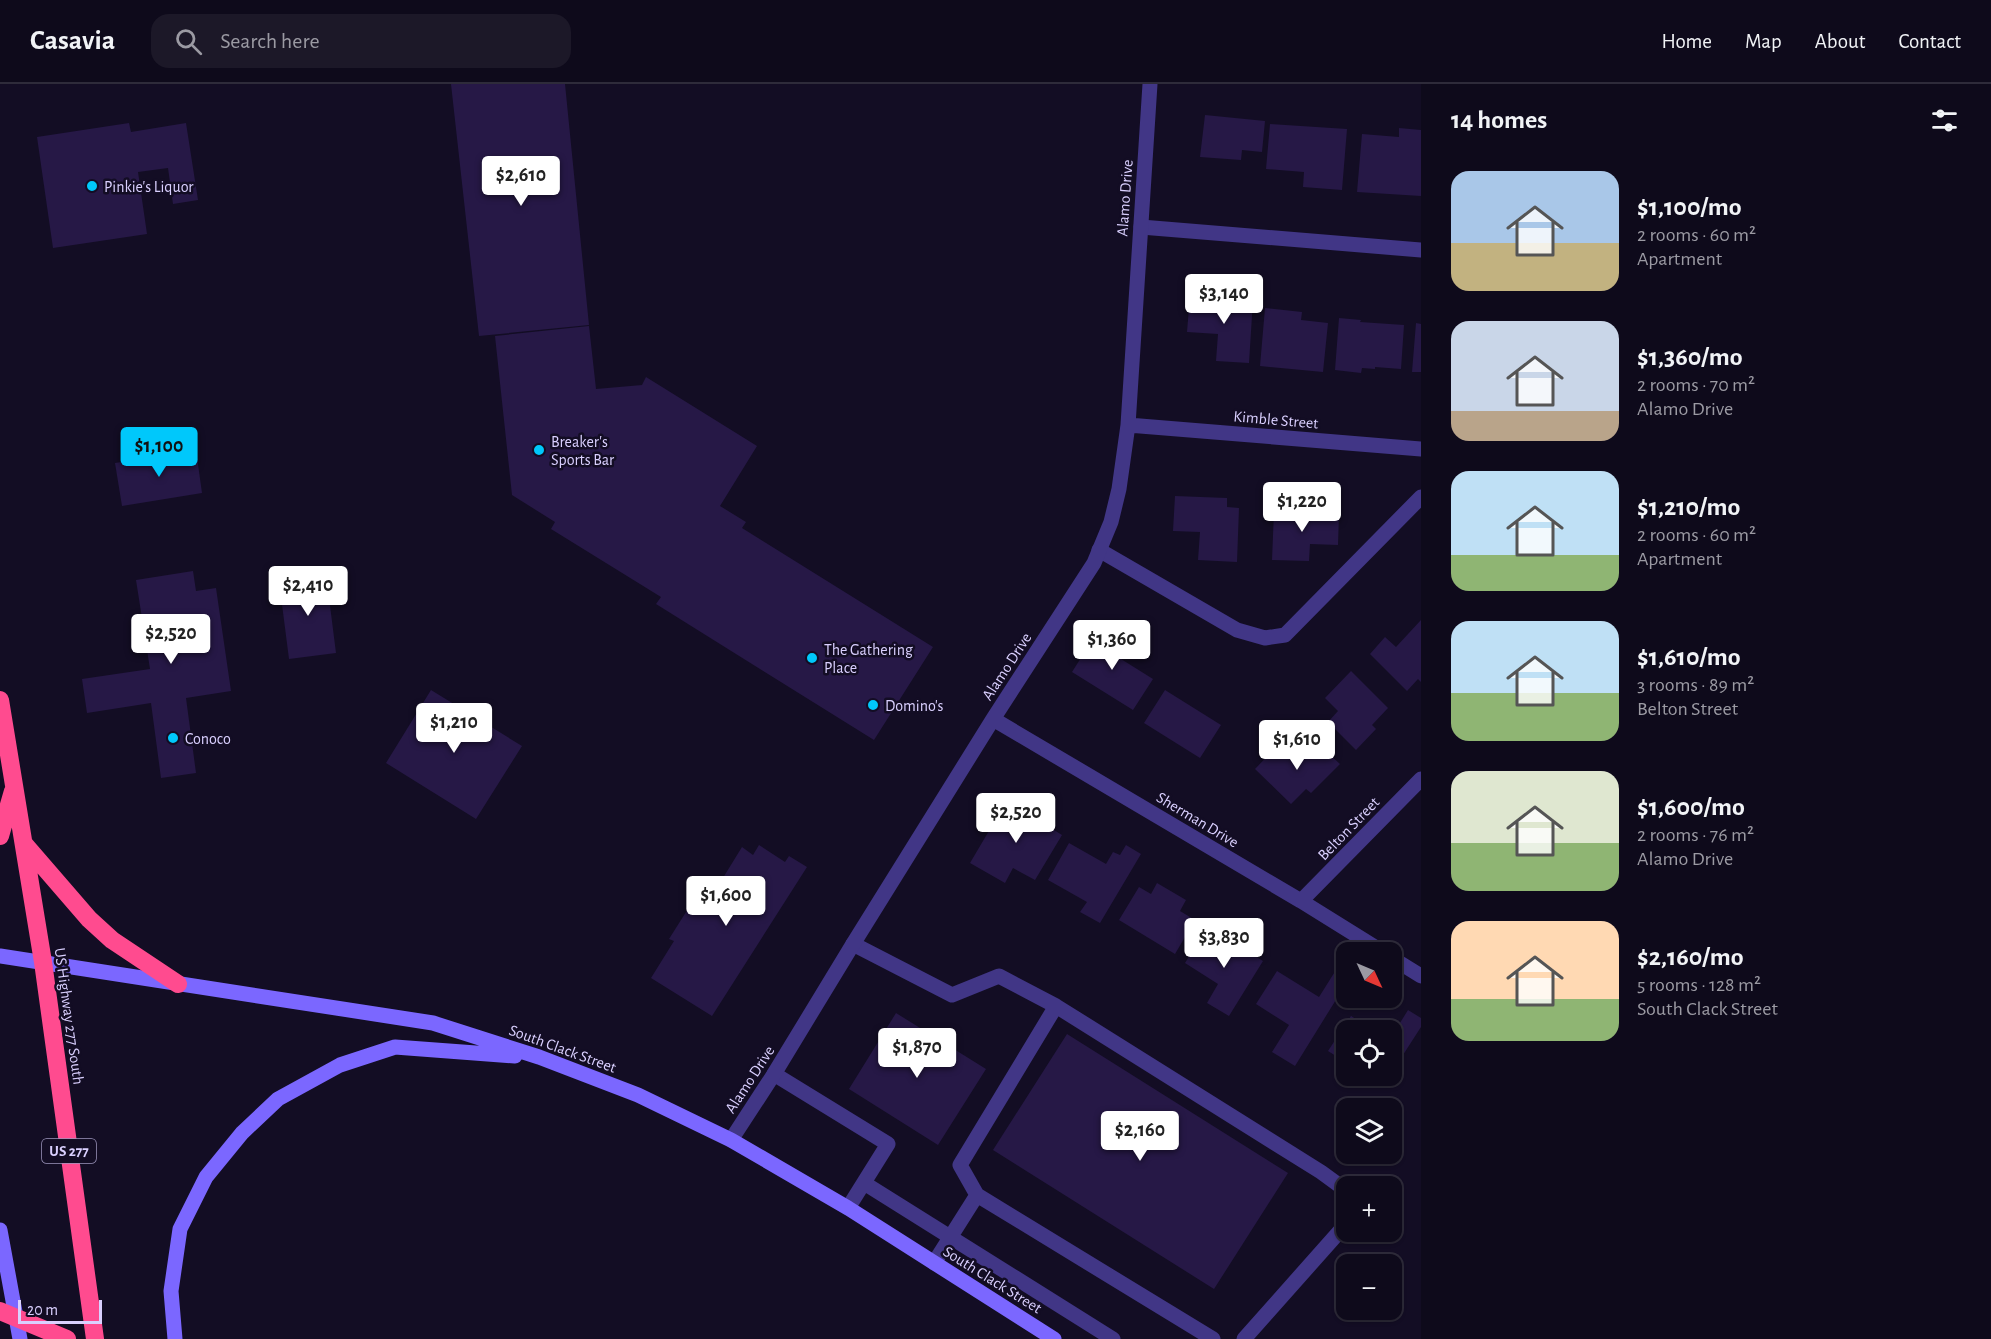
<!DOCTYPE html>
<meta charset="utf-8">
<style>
body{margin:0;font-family:"Alegreya Sans",sans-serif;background:#1c1828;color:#f1f3f6;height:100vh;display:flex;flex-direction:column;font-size:22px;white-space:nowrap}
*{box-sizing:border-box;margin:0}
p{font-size:20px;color:#9b9aa3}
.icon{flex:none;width:33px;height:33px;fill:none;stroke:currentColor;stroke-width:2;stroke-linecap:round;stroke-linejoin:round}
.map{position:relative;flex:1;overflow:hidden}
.sheet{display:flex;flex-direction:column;background:#0e0a1b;width:570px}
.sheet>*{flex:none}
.needle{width:39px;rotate:134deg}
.buttons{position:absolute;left:1336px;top:858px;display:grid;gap:12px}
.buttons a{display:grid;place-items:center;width:66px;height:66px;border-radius:12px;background:#0e0a1b;box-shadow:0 2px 4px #0004,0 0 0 2px #2e2b3a;font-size:30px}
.scale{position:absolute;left:18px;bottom:15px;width:84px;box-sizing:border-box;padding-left:6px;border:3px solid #dad0ff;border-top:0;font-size:16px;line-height:21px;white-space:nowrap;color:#dad0ff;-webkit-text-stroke:4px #130d24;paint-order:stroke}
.price{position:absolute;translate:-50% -51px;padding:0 14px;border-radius:6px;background:#fff;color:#222;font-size:20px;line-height:39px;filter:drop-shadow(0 2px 3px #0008)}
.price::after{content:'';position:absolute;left:50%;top:36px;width:18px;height:14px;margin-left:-9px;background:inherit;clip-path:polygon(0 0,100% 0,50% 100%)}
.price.selected{background:#00c8fb;color:#111}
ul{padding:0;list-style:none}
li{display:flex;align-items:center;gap:18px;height:150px;padding:0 30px}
li span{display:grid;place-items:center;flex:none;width:168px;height:120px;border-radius:18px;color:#555}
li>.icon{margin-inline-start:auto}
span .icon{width:72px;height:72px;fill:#fffc;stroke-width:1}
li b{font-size:26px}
h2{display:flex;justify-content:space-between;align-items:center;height:72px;padding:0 30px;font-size:26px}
header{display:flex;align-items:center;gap:36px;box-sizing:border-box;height:84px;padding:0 30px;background:#0e0a1b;border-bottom:2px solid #2e2b3a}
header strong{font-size:28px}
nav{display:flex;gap:33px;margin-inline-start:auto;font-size:21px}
.search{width:420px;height:54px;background:#1c1828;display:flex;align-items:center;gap:15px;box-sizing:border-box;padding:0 21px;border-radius:18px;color:#9b9aa3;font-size:22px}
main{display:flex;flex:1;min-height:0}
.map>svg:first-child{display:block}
</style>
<header>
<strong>Casavia</strong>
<div class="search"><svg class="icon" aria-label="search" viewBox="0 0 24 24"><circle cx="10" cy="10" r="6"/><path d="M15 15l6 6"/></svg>Search here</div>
<nav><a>Home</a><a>Map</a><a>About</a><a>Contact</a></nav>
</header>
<main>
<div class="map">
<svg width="1421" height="1255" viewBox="0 0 1421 1255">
<rect width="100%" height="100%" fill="#130d24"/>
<path fill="#261846" d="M 451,0 L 565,0 L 589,241 L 479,252 Z
M 1205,31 L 1265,37 L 1262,68 L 1242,66 L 1241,76 L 1200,73 Z
M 129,39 L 131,48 L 186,39 L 198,116 L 173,120 L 168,84 L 138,88 L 147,150 L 53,164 L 37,53 Z
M 1270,40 L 1347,45 L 1342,106 L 1303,103 L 1304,88 L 1266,85 Z
M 1399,44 L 1421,46 L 1421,112 L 1357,108 L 1362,50 L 1399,53 Z
M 1190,212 L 1253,216 L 1249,279 L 1216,277 L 1218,250 L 1187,248 Z
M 1265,224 L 1302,228 L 1301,236 L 1328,239 L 1323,288 L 1260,282 Z
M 1339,234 L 1361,236 L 1360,238 L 1404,241 L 1401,285 L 1375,283 L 1375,285 L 1362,284 L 1361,289 L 1335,286 Z
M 1416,239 L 1421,240 L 1421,288 L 1412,288 Z
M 589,242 L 596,305 L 642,301 L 646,293 L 757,362 L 720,422 L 746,438 L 742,444 L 933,563 L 874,656 L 656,520 L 661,513 L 551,445 L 555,438 L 512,411 L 495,252 Z
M 196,366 L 202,409 L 122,422 L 115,379 Z
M 1175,412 L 1227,414 L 1227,423 L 1239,424 L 1237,478 L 1198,476 L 1200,448 L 1173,447 Z
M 1288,424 L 1315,426 L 1315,429 L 1339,430 L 1338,461 L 1310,460 L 1309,477 L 1272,476 L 1274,427 L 1288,428 Z
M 193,487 L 196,507 L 216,504 L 231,607 L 186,614 L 196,689 L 161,694 L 151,619 L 87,629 L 82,595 L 150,585 L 136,496 Z
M 326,490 L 336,569 L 289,575 L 279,497 Z
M 1421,536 L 1421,598 L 1418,595 L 1407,607 L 1370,570 L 1385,553 L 1396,563 Z
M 1098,547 L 1127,565 L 1121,575 L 1153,595 L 1133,626 L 1072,588 Z
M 1351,587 L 1388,624 L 1372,641 L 1376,645 L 1356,666 L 1328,638 L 1338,627 L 1325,614 Z
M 431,606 L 522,662 L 476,735 L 386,679 Z
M 1165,606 L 1221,641 L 1200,674 L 1144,639 Z
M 1281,658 L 1300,677 L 1317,659 L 1340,680 L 1311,709 L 1306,705 L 1291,720 L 1255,685 Z
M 1006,718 L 1032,734 L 1037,726 L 1050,734 L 1046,741 L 1062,751 L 1035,796 L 1013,784 L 1005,799 L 970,779 Z
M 1069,759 L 1106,780 L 1113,768 L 1120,771 L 1126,761 L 1141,770 L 1100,839 L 1080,828 L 1087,818 L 1048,796 Z
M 759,761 L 785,778 L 789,772 L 807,783 L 712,932 L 651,894 L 674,857 L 669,855 L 698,809 L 704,813 L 712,799 L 718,802 L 742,763 L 753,771 Z
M 1157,799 L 1186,816 L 1180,827 L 1195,836 L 1175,870 L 1119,836 L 1139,803 L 1151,810 Z
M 1207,843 L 1263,877 L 1229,932 L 1207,919 L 1218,900 L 1185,879 Z
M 1336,886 L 1347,893 L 1347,898 L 1295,982 L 1272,968 L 1289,941 L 1256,920 L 1277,887 L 1319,913 Z
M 1408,926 L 1421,934 L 1421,943 L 1392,988 L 1392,946 L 1384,946 L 1387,942 L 1395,947 Z
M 896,929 L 986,985 L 938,1061 L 849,1005 Z
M 1351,932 L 1373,946 L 1347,946 L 1347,979 L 1328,967 Z
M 1067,950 L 1288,1089 L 1214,1205 L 993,1066 Z
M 1367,992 L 1389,992 L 1383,1002 Z"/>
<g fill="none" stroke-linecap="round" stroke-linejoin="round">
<path stroke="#413686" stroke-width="15" d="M 1141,143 L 1421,166
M 1099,466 L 1237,546 L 1265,554 L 1285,551 L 1421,413
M 853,860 L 952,911 L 999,892 L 1056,922
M 774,990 L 888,1060 L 848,1124
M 864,1099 L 1113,1255
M 977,1111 L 960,1081 L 1056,922 L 1321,1088 L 1347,1107
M 934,1179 L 977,1111 L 1213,1255
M 1244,1255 L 1347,1139"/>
<path stroke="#413686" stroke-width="15" d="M 1128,341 L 1421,365
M 993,635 L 1301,817 L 1383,868
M 1301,817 L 1421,695
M 1392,874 L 1421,892
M 731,1056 L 774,990 L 853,860 L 993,635 L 1094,479 L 1111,438 L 1119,405 L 1128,341 L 1150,0"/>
<path stroke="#7b67ff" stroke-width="15" d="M 0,872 L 433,939 L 539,973 L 638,1011 L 731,1056 L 848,1124 L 1054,1255
M 0,1146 L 20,1255
M 175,1255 L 171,1207 L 180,1145 L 206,1093 L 242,1049 L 278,1015 L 340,981 L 395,963 L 515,972"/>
<path stroke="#ff4b8f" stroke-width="18" d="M 0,616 L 43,878 L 95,1255
M 0,752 L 13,707
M 25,761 L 89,835 L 112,856 L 178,900"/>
<path stroke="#ff4b8f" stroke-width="18" d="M 0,1227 L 67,1255"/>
</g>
<g fill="#00c8fb" stroke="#130d24" stroke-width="2">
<circle cx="92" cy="102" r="6"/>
<circle cx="539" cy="366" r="6"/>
<circle cx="812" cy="574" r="6"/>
<circle cx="873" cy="621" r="6"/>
<circle cx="173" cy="654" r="6"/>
</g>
<g text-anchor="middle" stroke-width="5" stroke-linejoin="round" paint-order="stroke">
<rect fill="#130d24" stroke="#9e96bd" stroke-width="1.5" x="42" y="1055" width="54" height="24" rx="4.5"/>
<g font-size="15" font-weight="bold" fill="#dad0ff">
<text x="69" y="1072">US 277</text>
</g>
<g font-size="16" fill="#dad0ff" stroke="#130d24" text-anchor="start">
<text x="104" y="108">Pinkie's Liquor</text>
<text x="551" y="363">Breaker's<tspan x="551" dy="18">Sports Bar</tspan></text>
<text x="824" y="571">The Gathering<tspan x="824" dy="18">Place</tspan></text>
<text x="885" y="627">Domino's</text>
<text x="185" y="660">Conoco</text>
</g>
<g font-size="16" fill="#dad0ff" stroke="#130d24">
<text transform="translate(1124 114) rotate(-86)" y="6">Alamo Drive</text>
<text transform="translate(1276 335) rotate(5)" y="6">Kimble Street</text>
<text transform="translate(1006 582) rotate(-57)" y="6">Alamo Drive</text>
<text transform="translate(1198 735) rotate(31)" y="6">Sherman Drive</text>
<text transform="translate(1348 744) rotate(-46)" y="6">Belton Street</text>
<text transform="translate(70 932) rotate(82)" y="6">US Highway 277 South</text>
<text transform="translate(563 964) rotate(20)" y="6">South Clack Street</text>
<text transform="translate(749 995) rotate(-57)" y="6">Alamo Drive</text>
<text transform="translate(993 1195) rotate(32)" y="6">South Clack Street</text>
</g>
</g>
</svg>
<div class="buttons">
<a><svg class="needle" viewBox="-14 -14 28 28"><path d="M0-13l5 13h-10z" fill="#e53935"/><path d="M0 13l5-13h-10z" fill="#9b9aa3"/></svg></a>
<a><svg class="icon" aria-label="locate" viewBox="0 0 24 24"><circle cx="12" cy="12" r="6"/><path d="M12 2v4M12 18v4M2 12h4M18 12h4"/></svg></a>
<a><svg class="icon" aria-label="layers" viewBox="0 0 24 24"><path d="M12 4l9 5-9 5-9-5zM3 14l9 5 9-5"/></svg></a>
<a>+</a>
<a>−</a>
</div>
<div class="scale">20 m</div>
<b class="price" style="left:521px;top:123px">$2,610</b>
<b class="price" style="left:1224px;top:241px">$3,140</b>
<b class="price selected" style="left:159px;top:394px">$1,100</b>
<b class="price" style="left:1302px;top:449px">$1,220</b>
<b class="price" style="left:308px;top:533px">$2,410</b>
<b class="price" style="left:171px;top:581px">$2,520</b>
<b class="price" style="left:1112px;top:587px">$1,360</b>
<b class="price" style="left:454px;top:670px">$1,210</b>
<b class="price" style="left:1297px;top:687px">$1,610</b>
<b class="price" style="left:1016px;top:760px">$2,520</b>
<b class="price" style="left:726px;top:843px">$1,600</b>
<b class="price" style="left:1224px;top:885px">$3,830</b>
<b class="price" style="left:917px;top:995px">$1,870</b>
<b class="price" style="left:1140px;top:1078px">$2,160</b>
</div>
<section class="sheet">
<h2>14 homes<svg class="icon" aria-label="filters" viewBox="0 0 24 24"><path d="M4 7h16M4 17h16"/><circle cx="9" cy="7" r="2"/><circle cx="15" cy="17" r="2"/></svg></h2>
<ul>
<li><span style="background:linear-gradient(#a9c7e8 60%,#c2b280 0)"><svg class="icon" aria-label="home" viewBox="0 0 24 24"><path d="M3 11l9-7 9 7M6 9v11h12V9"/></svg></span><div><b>$1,100/mo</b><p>2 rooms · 60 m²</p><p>Apartment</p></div></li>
<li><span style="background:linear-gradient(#c9d6e8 75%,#b9a48a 0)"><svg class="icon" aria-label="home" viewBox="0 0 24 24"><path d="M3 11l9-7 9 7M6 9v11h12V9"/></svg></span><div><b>$1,360/mo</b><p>2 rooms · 70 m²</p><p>Alamo Drive</p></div></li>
<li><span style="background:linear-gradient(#bfe0f5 70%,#8fb573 0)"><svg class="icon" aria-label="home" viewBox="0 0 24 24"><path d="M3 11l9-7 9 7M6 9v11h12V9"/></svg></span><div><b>$1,210/mo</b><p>2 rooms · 60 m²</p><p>Apartment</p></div></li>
<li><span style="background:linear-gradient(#bfe0f5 60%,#8fb573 0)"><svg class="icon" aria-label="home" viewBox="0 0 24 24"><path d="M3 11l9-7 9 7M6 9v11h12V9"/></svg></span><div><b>$1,610/mo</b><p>3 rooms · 89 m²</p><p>Belton Street</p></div></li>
<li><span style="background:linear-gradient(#dfe7d0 60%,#8fb573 0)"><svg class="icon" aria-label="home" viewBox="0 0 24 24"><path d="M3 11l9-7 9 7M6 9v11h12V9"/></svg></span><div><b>$1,600/mo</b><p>2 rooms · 76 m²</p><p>Alamo Drive</p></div></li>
<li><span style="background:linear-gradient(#ffd9b3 65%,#8fb573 0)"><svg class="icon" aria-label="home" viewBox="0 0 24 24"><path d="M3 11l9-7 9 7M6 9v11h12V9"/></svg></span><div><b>$2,160/mo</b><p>5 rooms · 128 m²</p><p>South Clack Street</p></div></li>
</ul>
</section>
</main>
